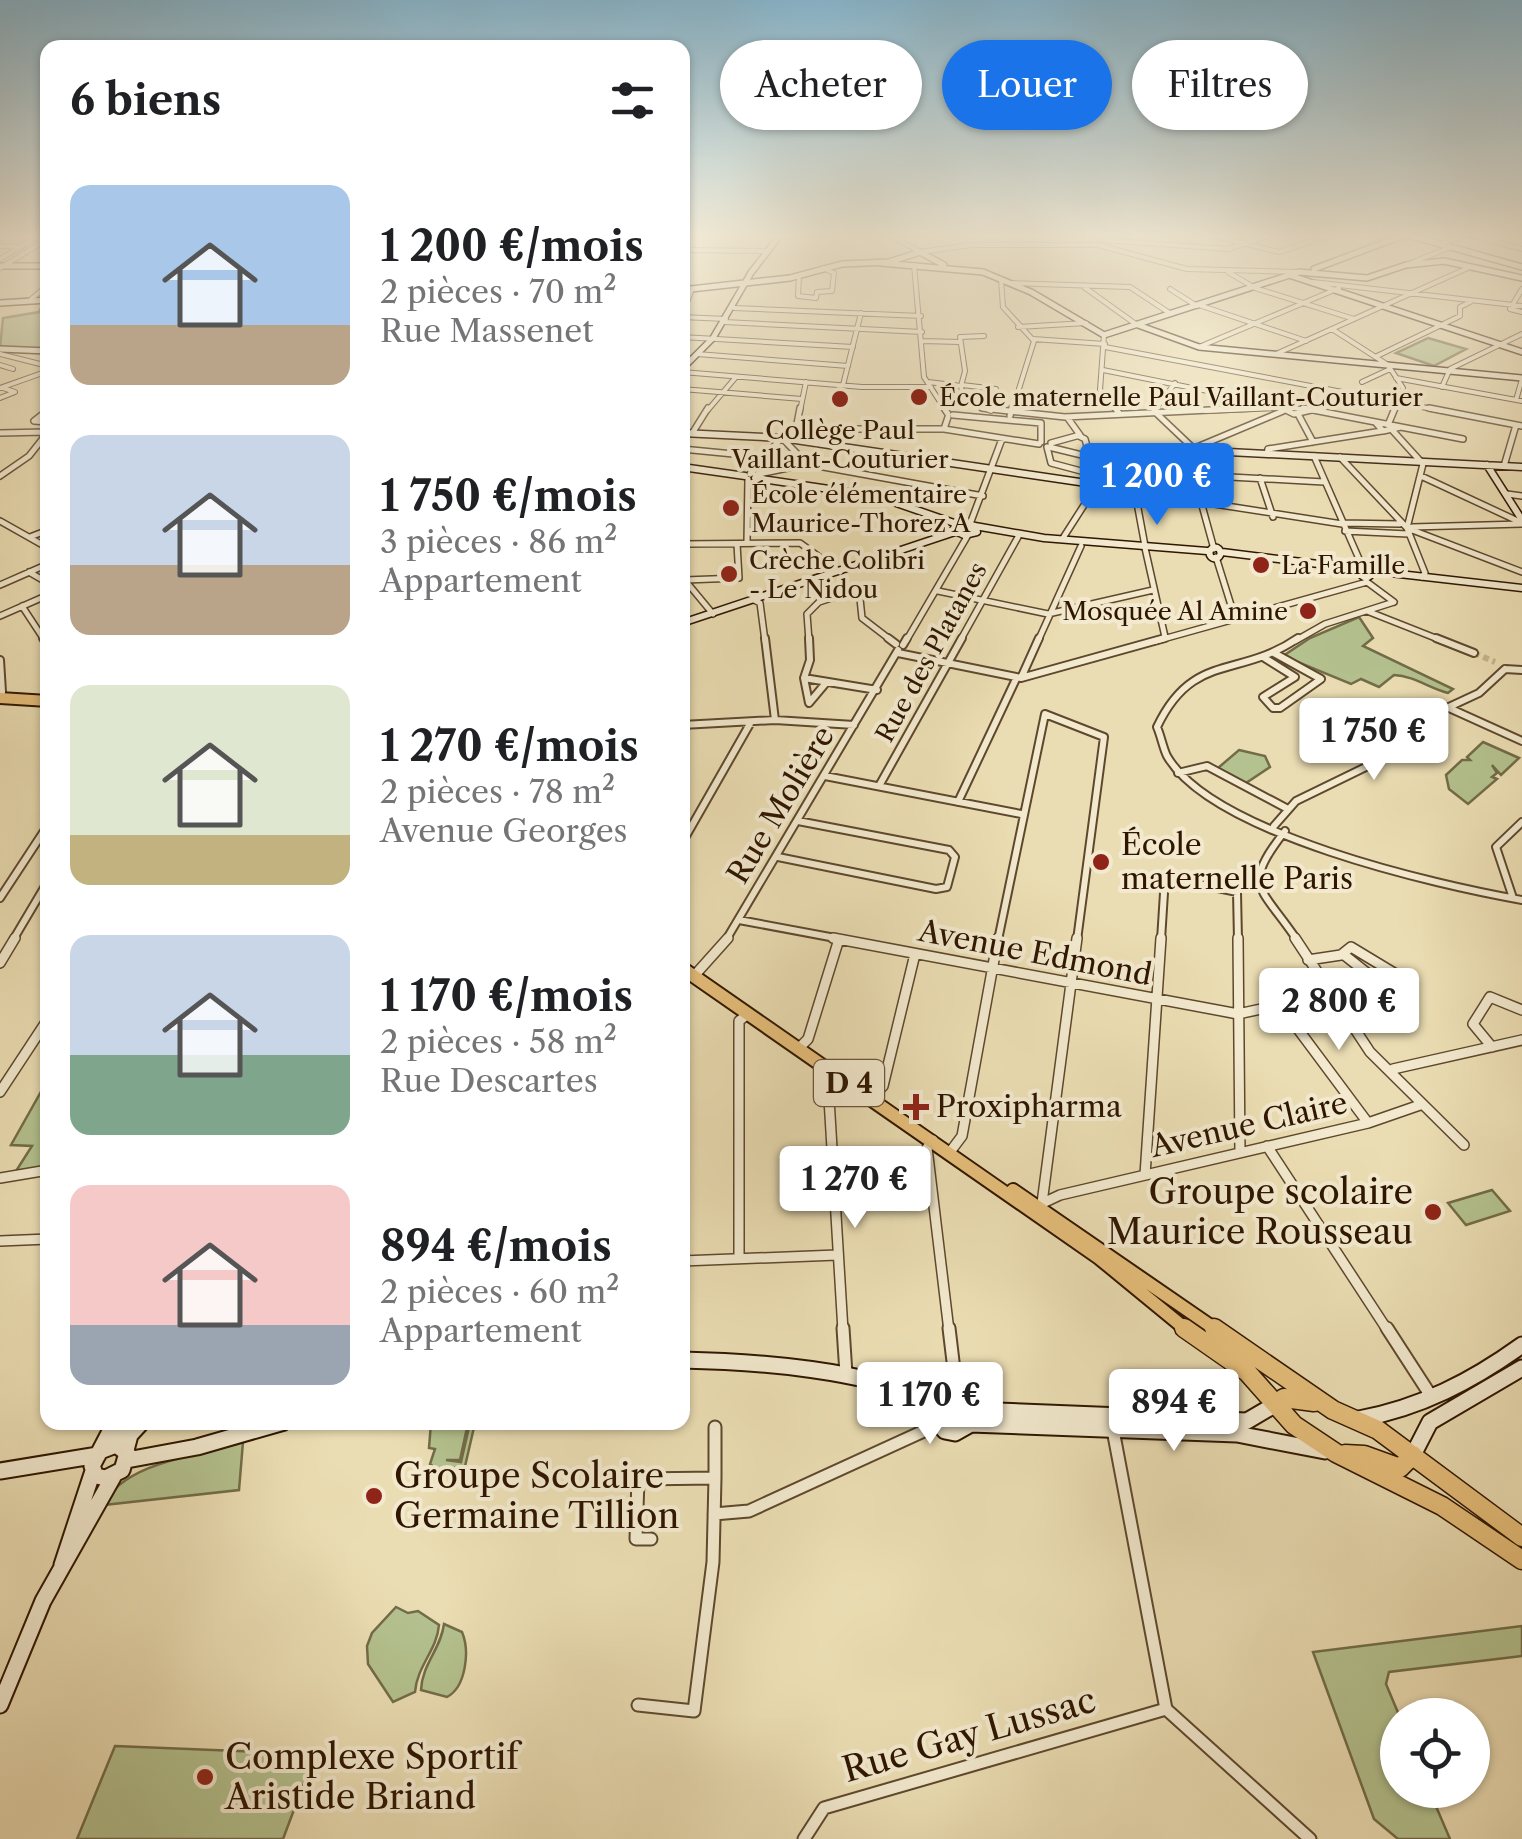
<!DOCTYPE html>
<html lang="fr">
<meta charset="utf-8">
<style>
body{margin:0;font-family:"Libre Caslon Text",serif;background:#f2f2f2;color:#202124;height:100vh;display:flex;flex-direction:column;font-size:38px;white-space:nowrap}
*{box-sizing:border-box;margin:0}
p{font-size:32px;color:#757577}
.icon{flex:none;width:55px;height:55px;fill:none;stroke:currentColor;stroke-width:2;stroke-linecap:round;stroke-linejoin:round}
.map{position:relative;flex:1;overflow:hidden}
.drawer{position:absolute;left:40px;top:40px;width:650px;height:1390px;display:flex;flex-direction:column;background:#fff;border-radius:20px;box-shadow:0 2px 8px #0004}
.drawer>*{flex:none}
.top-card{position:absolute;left:720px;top:40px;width:650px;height:90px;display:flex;gap:20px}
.fabs{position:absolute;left:1380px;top:1698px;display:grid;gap:20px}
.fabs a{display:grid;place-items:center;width:110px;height:110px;border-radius:50%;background:#fff;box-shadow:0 2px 8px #0004;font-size:50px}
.price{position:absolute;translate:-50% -85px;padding:0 22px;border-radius:10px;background:#fff;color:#222;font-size:32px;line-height:65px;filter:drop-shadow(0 2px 5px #0008)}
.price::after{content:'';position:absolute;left:50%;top:60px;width:30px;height:22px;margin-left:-15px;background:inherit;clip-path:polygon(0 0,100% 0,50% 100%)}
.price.selected{background:#1a73e8;color:#fff}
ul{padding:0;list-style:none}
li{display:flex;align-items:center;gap:30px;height:250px;padding:0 30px}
li span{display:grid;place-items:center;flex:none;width:280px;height:200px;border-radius:20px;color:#555}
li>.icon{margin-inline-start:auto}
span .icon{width:120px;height:120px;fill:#fffc;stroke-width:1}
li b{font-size:42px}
h2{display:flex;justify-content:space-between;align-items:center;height:120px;padding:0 30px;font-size:42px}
.pill{padding:0 35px;border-radius:45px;background:#fff;box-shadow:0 2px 8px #0004;font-size:35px;line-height:90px}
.pill.selected{background:#1a73e8;color:#fff}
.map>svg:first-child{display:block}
</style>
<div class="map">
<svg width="1522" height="1839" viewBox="0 0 1522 1839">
<rect width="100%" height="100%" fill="#ebddb3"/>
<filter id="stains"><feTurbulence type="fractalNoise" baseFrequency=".002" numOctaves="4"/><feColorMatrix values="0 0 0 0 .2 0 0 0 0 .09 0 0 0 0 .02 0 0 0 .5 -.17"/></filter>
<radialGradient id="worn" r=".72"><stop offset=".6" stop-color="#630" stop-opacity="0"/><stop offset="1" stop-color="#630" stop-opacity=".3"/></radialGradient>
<path fill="#b4c28f" stroke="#726c48" stroke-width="2.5" d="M 44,302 L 47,302 L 47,351 L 0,348 L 3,318 L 39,312 Z
M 1428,338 L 1466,349 L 1434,366 L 1396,353 Z
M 1359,617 L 1373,638 L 1363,646 L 1453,689 L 1448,693 C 1429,688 1414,676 1394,675 L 1379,687 L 1361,679 L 1351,684 L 1283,656 L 1310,638 Z
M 1483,742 L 1519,758 L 1501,775 L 1492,765 L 1497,773 L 1492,777 L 1497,779 L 1468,804 L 1449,789 L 1446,775 L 1462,760 L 1470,760 L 1467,757 Z
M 1239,750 L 1265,756 L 1270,767 L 1246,783 L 1218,768 Z
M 47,1081 L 47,1166 L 16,1171 L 32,1146 L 11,1145 Z
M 1492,1190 L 1510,1211 L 1466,1225 L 1448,1203 Z
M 431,1423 L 468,1423 L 460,1460 L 446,1460 L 461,1462 L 470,1423 L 475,1423 L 463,1475 L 454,1474 L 454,1468 L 441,1473 L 430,1464 L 435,1449 L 429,1448 Z
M 243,1442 L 239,1490 L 104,1505 C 121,1463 203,1454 243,1442 Z
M 396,1607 L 408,1613 L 418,1611 L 439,1625 C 437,1650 417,1666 415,1692 L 393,1702 L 368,1664 L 367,1646 L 372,1633 Z
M 444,1624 L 462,1632 C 470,1651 466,1687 447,1697 L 421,1690 C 422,1664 441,1649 444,1624 Z
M 1522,1626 L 1522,1656 L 1389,1672 L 1386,1684 L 1399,1715 L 1398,1790 L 1429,1790 L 1450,1839 L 1398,1839 L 1374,1819 L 1313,1652 Z
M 115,1746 L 315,1754 L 283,1839 L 77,1839 Z"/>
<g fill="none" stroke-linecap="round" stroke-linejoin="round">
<path stroke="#c5b58f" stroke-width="6" stroke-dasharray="6 4" stroke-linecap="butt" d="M 1474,653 L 1495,662"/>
<defs>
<path id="street-far4" d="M 749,234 L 781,234
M 888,234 L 920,252 L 971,245 L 1098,245 L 1187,269 L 1299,272
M 1180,234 L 1192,240
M 1207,234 L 1279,252 L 1333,234
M 1467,234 L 1522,249
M 0,239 L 10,234
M 1103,240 L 1228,249 L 1274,234
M 1441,244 L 1470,234
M 0,246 L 20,247
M 682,250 L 767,251
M 0,259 L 42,234
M 914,265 L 924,377 L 946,411
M 1406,265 L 1451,247
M 0,268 L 48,239
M 1228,272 L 1255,288 L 1354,319
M 799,276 L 798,296 L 816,298 L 817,292 L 832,291 L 834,273 L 823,268
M 1001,279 L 1003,307 L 1034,341 L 1012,411
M 1313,282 L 1522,306
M 1010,283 L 1130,287 L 1171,314
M 1084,287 L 1137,325
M 1170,289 L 1197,306
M 1522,289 L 1510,309 L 1522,312
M 29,301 L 48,285
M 1199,305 L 1306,341
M 734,308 L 921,316
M 682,315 L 692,289
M 682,317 L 726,319
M 724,322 L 922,332
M 1018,327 L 1086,323
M 1332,329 L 1388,365 L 1403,388 L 1394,411
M 1104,335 L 1100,390 L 1117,411
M 682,337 L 853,347
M 1033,339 L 1105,344
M 922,341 L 960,342
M 1105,347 L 1443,411
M 1199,347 L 1339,288
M 0,354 L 48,366
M 697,354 L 848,366
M 1276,354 L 1470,267
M 1375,357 L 1460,316 L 1460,307 L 1470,302
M 0,365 L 13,369
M 1103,370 L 1277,405
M 682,372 L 862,387 L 931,387
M 1396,378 L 1522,401
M 928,382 L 961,386 L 963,400 L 991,411
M 1362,382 L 1390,369
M 843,385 L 861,313
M 962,385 L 996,389
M 961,386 L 965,371 L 960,337 L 984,336
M 1442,387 L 1450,369 L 1522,334
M 0,388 L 48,371
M 682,389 L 802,399
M 0,398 L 15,392 L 3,388
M 1516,400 L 1522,379
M 707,411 L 736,377
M 800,411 L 806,382
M 1154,411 L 1175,383
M 1205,411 L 1277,408
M 1288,411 L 1277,406 L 1316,411
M 1307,411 L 1311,410"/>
<path id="street-far3" d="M 944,408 L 948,414
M 982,408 L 1065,417 L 1251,408
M 1115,408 L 1119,413
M 1282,408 L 1294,414 L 1311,410
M 1303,408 L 1401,427 L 1383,431 L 1376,423
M 1429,408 L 1522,426
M 1154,411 L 1193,448
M 43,414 L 34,421 L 48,422
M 1298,414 L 1313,442
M 953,415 L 1041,423 L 1041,442
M 1010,416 L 1012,408
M 1388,425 L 1395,408
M 1401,427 L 1463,439
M 796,429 L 800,408
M 944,429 L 1039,444
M 1393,431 L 1423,464 L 1407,528
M 693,432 L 708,408
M 0,433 L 45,432
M 782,438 L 807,464 L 983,496
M 1051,443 L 1080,435 L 1067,417
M 1047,447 L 1051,463 L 1111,479
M 1049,447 L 1090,457 L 1085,439 L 1079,436
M 682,449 L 765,457
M 1190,450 L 1283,411
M 1187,451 L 1214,549
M 1267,453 L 1268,449 L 1382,431
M 1314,456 L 1363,568
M 1340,457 L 1407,528 L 1425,573 L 1422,577
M 1504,466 L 1516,425
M 750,474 L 785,434 L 796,429 L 944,429 L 948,417
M 755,475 L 807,464
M 1193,475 L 1324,482
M 0,476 L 29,456 L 48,432
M 1421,476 L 1522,523
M 1260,478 L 1273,517
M 1105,487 L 1342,524
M 1135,492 L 1145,546
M 1507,494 L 1522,496
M 0,521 L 48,548
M 1341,523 L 1400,524
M 970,524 L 1002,439
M 1412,527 L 1522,524
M 1407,528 L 1522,572
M 1345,531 L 1408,534
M 30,537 L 48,530
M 1063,538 L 1095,488
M 747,543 L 748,479
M 682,544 L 800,543 L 840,572
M 1145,548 L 1165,637
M 1216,557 L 1235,618
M 29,572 L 48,583
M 684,579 L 713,614
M 685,580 L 739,578 L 737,544
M 1367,582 L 1394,602
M 0,585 L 48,564
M 938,591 L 1048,614 L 1153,590
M 754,600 L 760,603 L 765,641
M 22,606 L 45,641
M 1367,611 L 1443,641
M 0,616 L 48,595
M 809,641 L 807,614 L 819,602 L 859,589 L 862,618 L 892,641
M 906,641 L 968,535
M 960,641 L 1018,537
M 1038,641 L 1081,546
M 1156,641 L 1367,582
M 1295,641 L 1325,624 L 1394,602"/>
<path id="street-far2" d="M 43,638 L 48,645
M 765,638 L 775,720
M 809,638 L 810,660 L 804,678 L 877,690
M 888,638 L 896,644
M 1298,638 C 1239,679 1193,651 1157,727 C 1161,736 1163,748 1167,756 C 1212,834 1437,885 1522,900
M 1436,638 L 1474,653
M 903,645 L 907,638
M 898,653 L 1021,678 L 1165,638
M 1263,657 L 1295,677 L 1263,697 L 1273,708 L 1280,708 L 1321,679 L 1274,653
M 0,660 L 2,692
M 1505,669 L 1522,670
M 804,678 L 809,703 L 825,684
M 1021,678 L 1039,638
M 1449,708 L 1522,741
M 682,725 L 775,720 L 854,725
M 1178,773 L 1207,766 L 1286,808
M 825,776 L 1021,814
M 879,786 L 962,638
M 958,802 L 1016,679
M 1274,826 L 1296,801 L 1374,763 L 1436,713 L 1479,693 L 1505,669
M 1285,831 C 1241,888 1260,885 1297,940
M 682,843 L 751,722
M 778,857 L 936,889 L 947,887 L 955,857 L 949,850 L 798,821
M 0,898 L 48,825
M 1513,898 L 1496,847 L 1522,822
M 739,920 L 846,940
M 13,940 L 48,881
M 726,940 L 898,650
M 998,940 L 1045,714 L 1104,737 L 1077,940
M 1161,940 L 1165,877 L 1237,892 L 1238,940"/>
<path id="street-far1" d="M 833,938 L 1238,1014 L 1322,996
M 1238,938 L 1240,1152
M 1295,938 L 1370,1052 L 1464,1145
M 1308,960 L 1341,955 L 1351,947 L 1399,976 L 1386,988 L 1343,954
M 0,963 L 15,938
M 694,976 L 728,938
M 1280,1005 L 1368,1123
M 1492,1047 L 1473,1024 L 1490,997 L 1522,1010
M 798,1049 L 808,1039 L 839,939
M 1393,1069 L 1522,1040
M 835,1073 L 828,1082 L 843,1331
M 0,1092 L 48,1019
M 871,1098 L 883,1086 L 915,954
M 933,1140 L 927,1148 L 949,1331
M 1267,1146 L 1388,1331
M 950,1152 L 962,1136 L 998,938
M 1145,1175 L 1161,938
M 0,1178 L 48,1170
M 1042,1203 L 1077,938
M 1043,1203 L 1060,1195 L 1368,1123 L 1420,1105
M 0,1241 L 48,1239
M 739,1258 L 739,1021 L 748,1014
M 682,1261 L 837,1255"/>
<path id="street" d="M 843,1328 L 846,1374
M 949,1328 L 957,1395
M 1387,1328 L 1431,1396
M 715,1427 L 715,1478
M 1113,1430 L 1166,1709 L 1310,1839
M 714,1514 L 749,1511 L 937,1425
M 638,1705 L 694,1711 L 713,1562 L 715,1478 L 638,1479 L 636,1539 L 651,1539
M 804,1839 L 824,1808 L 1166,1709"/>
<path id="secondary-far2" d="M 1404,234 L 1522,267
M 881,263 L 983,272 L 1031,292 L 1104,335 L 1299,272 L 1367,278 L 1406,265 L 1444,261 L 1522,278
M 0,266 L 48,266
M 1314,269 L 1407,234
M 750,274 L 781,234
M 1292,276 L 1522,352
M 682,290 L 790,278 L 842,264 L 889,262 L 920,252 L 944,265
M 0,303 L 48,300
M 1138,325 L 1199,347 L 1522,378
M 0,349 L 48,351
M 682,369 L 713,338 L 752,271"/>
<path id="secondary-far1" d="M 682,433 L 782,438 L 1093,484 L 1190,450 L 1522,467
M 1487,465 L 1522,520
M 682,467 L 745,476
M 755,478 L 876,496 L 957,524
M 963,523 L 975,526 L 977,532 L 964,535 L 953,530 Z
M 975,526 L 1044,538 L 1207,551
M1209.5 553a5.5 5.5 0 1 1 11 0a5.5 5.5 0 1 1-11 0Z
M 1222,552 L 1359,569
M1360.5 572a5.5 5.5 0 1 1 11 0a5.5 5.5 0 1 1-11 0Z
M 1373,571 L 1522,588
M 682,623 L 955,532"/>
<path id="secondary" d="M 682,1360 C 768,1362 856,1370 937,1400
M 937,1400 L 933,1417 L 945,1431 L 955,1433 L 971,1424
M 937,1400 L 949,1394 C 965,1397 973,1407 971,1424
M 972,1410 L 1247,1421 L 1276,1404
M 1359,1419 C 1420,1408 1472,1381 1522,1345
M 971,1424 L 1237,1434 L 1325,1451
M 120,1446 L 122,1422
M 103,1450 L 116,1445 L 127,1453 L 122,1470 L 106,1478 L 96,1476 L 92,1466 L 115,1422
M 126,1450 L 130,1435 L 142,1422
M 1413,1455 L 1430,1422 L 1522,1368
M 127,1460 L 197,1447 L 284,1422
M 0,1471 L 98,1455
M 62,1565 L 93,1471
M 0,1705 L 43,1601 L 113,1477"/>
<path id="primary-far2" d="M 0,698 L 48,701"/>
<path id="primary-far1" d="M 682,968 L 1099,1258 L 1188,1331
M 1013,1190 L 1218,1331"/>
<path id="primary" d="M 1184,1328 L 1247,1372 L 1294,1425 L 1336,1453 L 1442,1506 L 1522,1560
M 1214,1328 L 1333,1410 L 1378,1430 L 1522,1537
M 1276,1404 L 1284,1398 L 1314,1402
M 1345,1454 L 1364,1455 L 1400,1468 L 1413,1455"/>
</defs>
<use href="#street-far4" stroke="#5e482d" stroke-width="6"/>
<use href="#street-far3" stroke="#5e482d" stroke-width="8"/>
<use href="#street-far2" stroke="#5e482d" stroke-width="10"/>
<use href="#street-far1" stroke="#5e482d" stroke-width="12"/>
<use href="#street" stroke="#5e482d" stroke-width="15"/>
<use href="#secondary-far2" stroke="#2f1600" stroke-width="8"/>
<use href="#secondary-far1" stroke="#2f1600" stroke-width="9"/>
<use href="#secondary" stroke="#2f1600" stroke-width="19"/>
<use href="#primary-far2" stroke="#2f1600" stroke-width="14"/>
<use href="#primary-far1" stroke="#2f1600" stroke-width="16"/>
<use href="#primary" stroke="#2f1600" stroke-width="21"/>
<use href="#street-far4" stroke="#f2e9ce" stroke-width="4"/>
<use href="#street-far3" stroke="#f2e9ce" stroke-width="5"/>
<use href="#street-far2" stroke="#f2e9ce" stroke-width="6"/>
<use href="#street-far1" stroke="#f2e9ce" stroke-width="9"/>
<use href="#street" stroke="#f2e9ce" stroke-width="11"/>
<use href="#secondary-far2" stroke="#f2e9ce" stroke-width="5"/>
<use href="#secondary-far1" stroke="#f2e9ce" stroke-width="6"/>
<use href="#secondary" stroke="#f2e9ce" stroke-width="15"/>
<use href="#primary-far2" stroke="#e6be7a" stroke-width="10"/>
<use href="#primary-far1" stroke="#e6be7a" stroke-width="12"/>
<use href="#primary" stroke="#e6be7a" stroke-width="18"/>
</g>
<linearGradient id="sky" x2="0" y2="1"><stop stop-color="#88b7cf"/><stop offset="0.48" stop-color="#f6f0dd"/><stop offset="1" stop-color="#f6f0dd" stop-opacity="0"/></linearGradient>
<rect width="1522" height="491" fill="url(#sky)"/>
<g fill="#8f2418" stroke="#f2e9ce" stroke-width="4">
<circle cx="919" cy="397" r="10"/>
<circle cx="840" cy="399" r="10"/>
<circle cx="731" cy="508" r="10"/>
<circle cx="1261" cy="565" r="10"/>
<circle cx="729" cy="574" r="10"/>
<circle cx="1308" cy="611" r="10"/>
<circle cx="1101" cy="862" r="10"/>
<path d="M911 1092h10v10h10v10h-10v10h-10v-10h-10v-10h10z"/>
<circle cx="1433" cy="1212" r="10"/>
<circle cx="374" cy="1496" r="10"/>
<circle cx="205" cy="1777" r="10"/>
</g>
<g text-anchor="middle" stroke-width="8" stroke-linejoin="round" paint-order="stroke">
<g font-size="25" fill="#2f1600" stroke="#f2e9ce" text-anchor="start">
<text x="939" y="406">École maternelle Paul Vaillant-Couturier</text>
<text x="840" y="439" text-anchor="middle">Collège Paul<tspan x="840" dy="29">Vaillant-Couturier</tspan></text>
<text x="751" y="503">École élémentaire<tspan x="751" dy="29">Maurice-Thorez A</tspan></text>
<text x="749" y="569">Crèche Colibri<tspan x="749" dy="29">- Le Nidou</tspan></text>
<text x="1281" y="574">La Famille</text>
<text x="1288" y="620" text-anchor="end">Mosquée Al Amine</text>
</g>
<g font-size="25" fill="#2f1600" stroke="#f2e9ce">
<text transform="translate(931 652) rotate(-61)" y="9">Rue des Platanes</text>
</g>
<rect fill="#f2e9ce" stroke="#6a553e" stroke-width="2.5" x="814" y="1060" width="70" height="46" rx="8"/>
<g font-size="28" font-weight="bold" fill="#2f1600">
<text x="849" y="1093">D 4</text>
</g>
<g font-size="30" fill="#2f1600" stroke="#f2e9ce">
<text transform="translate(781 805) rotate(-59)" y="10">Rue Molière</text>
<text transform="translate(1035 953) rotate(11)" y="10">Avenue Edmond</text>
<text transform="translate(1249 1125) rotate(-13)" y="10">Avenue Claire</text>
</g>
<g font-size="30" fill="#2f1600" stroke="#f2e9ce" text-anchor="start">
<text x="1121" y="855">École<tspan x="1121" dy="34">maternelle Paris</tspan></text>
<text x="936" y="1117">Proxipharma</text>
</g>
<g font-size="35" fill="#2f1600" stroke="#f2e9ce" text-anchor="start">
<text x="1413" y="1204" text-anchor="end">Groupe scolaire<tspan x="1413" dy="40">Maurice Rousseau</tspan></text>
<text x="394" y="1488">Groupe Scolaire<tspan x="394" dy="40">Germaine Tillion</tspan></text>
<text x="225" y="1769">Complexe Sportif<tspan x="225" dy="40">Aristide Briand</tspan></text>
</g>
<g font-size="35" fill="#2f1600" stroke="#f2e9ce">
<text transform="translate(969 1735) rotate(-16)" y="12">Rue Gay Lussac</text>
</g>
</g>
<rect width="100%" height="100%" filter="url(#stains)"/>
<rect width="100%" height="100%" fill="url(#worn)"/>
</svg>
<div class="fabs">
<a><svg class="icon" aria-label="locate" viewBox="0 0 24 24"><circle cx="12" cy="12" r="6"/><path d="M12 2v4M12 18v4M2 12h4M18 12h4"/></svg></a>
</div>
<b class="price selected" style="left:1157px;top:528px">1 200 €</b>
<b class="price" style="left:1374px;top:783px">1 750 €</b>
<b class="price" style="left:1339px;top:1053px">2 800 €</b>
<b class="price" style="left:855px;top:1231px">1 270 €</b>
<b class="price" style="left:930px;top:1447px">1 170 €</b>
<b class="price" style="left:1174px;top:1454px">894 €</b>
<div class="top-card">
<a class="pill">Acheter</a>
<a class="pill selected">Louer</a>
<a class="pill">Filtres</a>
</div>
<section class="drawer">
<h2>6 biens<svg class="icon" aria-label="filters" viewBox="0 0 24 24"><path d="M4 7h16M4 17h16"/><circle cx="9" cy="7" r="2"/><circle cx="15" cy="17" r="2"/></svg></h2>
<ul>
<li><span style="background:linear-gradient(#a9c7e8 70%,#b9a48a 0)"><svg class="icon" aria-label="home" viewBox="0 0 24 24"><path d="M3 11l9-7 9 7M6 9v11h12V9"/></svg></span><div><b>1 200 €/mois</b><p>2 pièces · 70 m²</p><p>Rue Massenet</p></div></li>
<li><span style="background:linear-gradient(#c9d6e8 65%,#b9a48a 0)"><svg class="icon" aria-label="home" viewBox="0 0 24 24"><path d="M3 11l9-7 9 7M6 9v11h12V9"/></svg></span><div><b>1 750 €/mois</b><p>3 pièces · 86 m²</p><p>Appartement</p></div></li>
<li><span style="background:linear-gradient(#dfe7d0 75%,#c2b280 0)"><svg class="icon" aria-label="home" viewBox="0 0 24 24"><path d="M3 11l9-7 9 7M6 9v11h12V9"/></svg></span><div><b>1 270 €/mois</b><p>2 pièces · 78 m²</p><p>Avenue Georges</p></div></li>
<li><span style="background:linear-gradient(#c9d6e8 60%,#7fa58c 0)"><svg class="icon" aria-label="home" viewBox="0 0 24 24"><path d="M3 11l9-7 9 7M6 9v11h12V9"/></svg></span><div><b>1 170 €/mois</b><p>2 pièces · 58 m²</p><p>Rue Descartes</p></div></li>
<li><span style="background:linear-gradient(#f6c9c9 70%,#9aa5b1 0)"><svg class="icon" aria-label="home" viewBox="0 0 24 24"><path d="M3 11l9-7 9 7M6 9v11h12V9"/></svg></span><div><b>894 €/mois</b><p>2 pièces · 60 m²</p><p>Appartement</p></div></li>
</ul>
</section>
</div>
